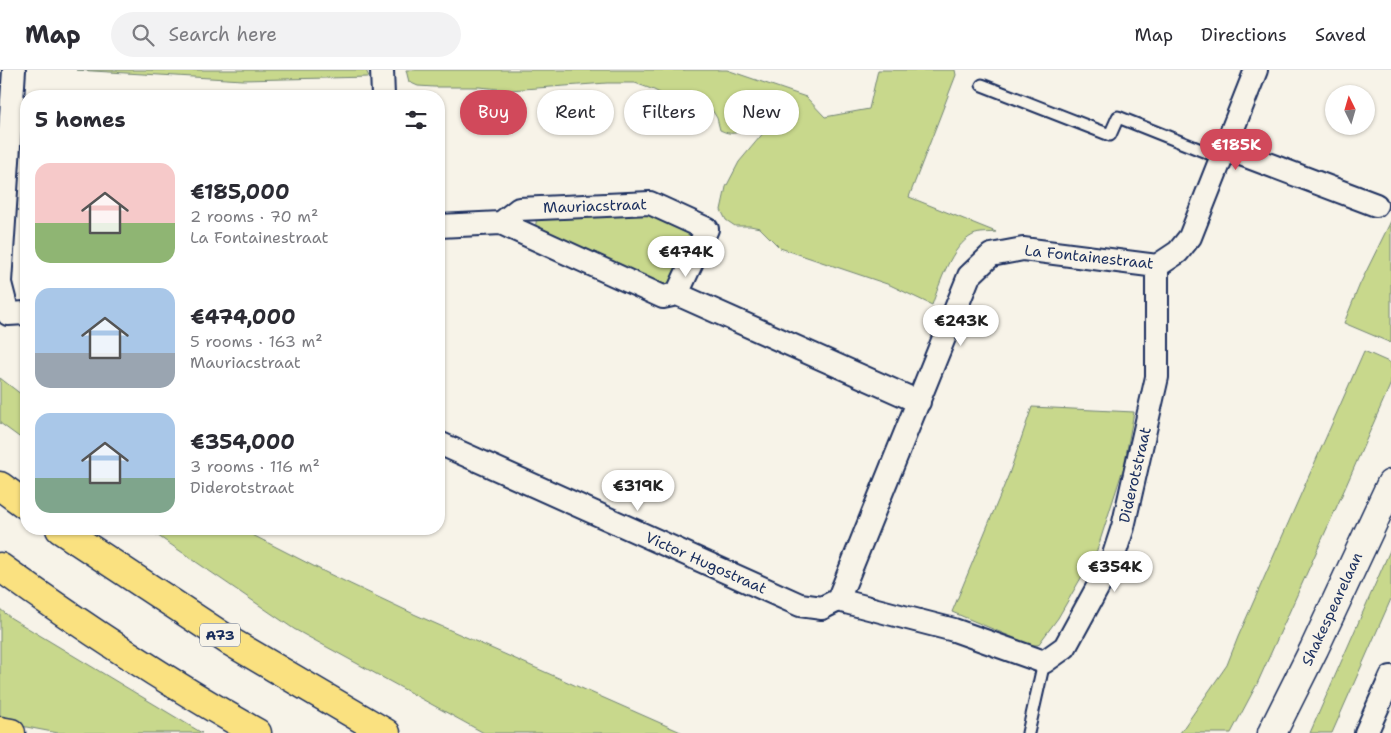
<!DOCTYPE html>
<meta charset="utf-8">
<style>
body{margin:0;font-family:"Shantell Sans",sans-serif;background:#f2f2f3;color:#2b2b33;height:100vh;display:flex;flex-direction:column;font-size:19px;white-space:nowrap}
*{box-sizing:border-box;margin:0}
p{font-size:16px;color:#7c7c81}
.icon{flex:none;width:28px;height:28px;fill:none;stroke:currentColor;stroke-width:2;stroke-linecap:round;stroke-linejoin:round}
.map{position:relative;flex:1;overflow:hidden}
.drawer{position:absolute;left:20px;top:20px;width:425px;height:445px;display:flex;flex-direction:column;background:#fff;border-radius:20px;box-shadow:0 1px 4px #0004}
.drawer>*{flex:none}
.guide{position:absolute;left:460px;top:20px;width:475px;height:45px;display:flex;gap:10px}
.needle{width:32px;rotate:355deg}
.controls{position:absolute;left:1325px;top:15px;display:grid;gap:10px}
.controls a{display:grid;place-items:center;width:50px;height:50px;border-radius:50%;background:#fff;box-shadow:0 1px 4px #0004;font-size:25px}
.price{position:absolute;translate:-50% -42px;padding:0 11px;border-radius:18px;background:#fff;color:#222;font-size:16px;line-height:32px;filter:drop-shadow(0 1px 2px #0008)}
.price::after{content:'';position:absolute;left:50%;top:30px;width:15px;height:11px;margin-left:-8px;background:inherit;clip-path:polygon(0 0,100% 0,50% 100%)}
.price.active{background:#d1495b;color:#fff}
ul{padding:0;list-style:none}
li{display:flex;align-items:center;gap:15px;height:125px;padding:0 15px}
li span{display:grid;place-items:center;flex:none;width:140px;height:100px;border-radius:15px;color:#555}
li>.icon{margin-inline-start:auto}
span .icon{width:60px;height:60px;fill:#fffc;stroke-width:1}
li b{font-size:21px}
h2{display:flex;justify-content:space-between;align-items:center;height:60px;padding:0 15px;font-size:21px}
.pill{padding:0 18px;border-radius:22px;background:#fff;box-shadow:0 1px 4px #0004;font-size:18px;line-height:45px}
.pill.active{background:#d1495b;color:#fff}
header{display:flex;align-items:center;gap:30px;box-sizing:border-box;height:70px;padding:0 25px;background:#fff;border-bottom:1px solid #e1e1e2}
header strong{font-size:24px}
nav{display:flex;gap:28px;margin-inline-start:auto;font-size:18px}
.search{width:350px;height:45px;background:#f2f2f3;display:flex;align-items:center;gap:12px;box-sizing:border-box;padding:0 18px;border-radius:28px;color:#7c7c81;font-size:19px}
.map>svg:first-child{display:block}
</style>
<header>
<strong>Map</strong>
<div class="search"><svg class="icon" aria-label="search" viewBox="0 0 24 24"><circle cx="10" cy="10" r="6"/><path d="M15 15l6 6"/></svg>Search here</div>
<nav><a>Map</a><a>Directions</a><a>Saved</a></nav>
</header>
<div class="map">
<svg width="1391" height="663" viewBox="0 0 1391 663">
<rect width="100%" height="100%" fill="#f7f3e8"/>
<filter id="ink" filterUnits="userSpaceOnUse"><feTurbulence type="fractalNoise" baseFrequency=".02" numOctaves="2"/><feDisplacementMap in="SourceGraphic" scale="10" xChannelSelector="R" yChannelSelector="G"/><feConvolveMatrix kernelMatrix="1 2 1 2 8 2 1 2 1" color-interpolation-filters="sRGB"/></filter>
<g filter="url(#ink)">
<path fill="#c8d88c" stroke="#728475" d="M 76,0 L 366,0 L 369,7 L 243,10 Z
M 406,0 L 727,0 L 806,27 L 825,47 L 869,39 L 878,0 L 955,0 L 956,5 L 909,127 L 996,162 C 989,163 979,162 973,165 C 951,176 940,213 932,235 L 890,215 L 780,178 L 760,158 L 750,156 L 735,156 L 726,150 L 721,140 L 726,117 L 739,92 L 765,61 L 759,52 C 744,51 742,71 720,60 L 717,48 L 709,35 L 683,29 L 672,29 L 654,20 L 635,13 L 607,13 L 509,20 L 479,17 L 434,17 L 418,16 L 409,12 Z
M 648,143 L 697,164 L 670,222 L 535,160 L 537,146 Z
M 1391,151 L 1391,273 L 1344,253 L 1360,214 Z
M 1364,281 L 1391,293 L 1391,313 L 1346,416 L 1257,614 L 1231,663 L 1180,663 L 1227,595 L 1238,567 Z
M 0,308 L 26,328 L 26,372 L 0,353 Z
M 1032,337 L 1134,342 L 1124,396 L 1097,480 L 1058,548 L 1038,575 L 1031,575 L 952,542 L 1009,404 Z
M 148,459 L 241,459 L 325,502 L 416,545 L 683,663 L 484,663 L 294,559 Z
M 1391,478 L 1391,529 L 1332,663 L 1310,663 Z
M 0,539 L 11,548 L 202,663 L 58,663 L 0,652 Z"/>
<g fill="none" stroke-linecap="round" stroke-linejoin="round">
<defs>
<path id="service" d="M 982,15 L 1110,65 L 1118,47 L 1221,88
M 1028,663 L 1044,592"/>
<path id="minor" d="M 382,0 L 383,26
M 1225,78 L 1376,135
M 501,153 L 519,139 L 650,133 L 707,159 L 677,224
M 439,156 L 501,153 L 663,227 L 677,224 L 919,332
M 0,212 L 14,0
M 0,213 L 8,244 L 26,243
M 439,373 L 800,535 L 822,538 L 838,530
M 838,530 L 969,206 L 991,185 L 1023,179 L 1157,196 L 1178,182 L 1190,167 L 1256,0
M 838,530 L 954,560 L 1044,592 L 1065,577 L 1112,491 L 1123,457 L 1157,307 L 1157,196
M 1366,663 L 1391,607"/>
<path id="tertiary" d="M 1272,663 L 1314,579 L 1391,414"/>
<path id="motorway" d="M 0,416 L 26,435
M 60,459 L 231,572 L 386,663
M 0,497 C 83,557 169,613 257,663
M 0,661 L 11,663"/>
</defs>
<use href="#service" stroke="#1b2f5e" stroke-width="15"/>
<use href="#minor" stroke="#1b2f5e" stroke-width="26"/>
<use href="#tertiary" stroke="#1b2f5e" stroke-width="31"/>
<use href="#motorway" stroke="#1b2f5e" stroke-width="31"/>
<use href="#service" stroke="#f7f3e8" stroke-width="11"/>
<use href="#minor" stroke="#f7f3e8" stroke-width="22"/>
<use href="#tertiary" stroke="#f7f3e8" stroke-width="28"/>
<use href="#motorway" stroke="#fae180" stroke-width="28"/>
</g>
</g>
<g text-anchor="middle" stroke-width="4" stroke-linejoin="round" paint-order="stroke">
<rect fill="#f7f3e8" stroke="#5d6a87" stroke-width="1" x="200" y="553.5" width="40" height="23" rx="4"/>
<g font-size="14" font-weight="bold" fill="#1b2f5e">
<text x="220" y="570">A73</text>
</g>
<g font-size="15" fill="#1b2f5e" stroke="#f7f3e8">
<text transform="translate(595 136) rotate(-2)" y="5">Mauriacstraat</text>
<text transform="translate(1089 187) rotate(6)" y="5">La Fontainestraat</text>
<text transform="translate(1135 405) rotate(-77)" y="5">Diderotstraat</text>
<text transform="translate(706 493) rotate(24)" y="5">Victor Hugostraat</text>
<text transform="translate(1332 539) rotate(-65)" y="5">Shakespearelaan</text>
</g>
</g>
</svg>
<div class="controls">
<a><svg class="needle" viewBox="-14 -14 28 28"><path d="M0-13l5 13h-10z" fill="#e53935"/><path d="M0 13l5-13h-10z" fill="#7c7c81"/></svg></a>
</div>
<b class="price active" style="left:1236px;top:101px">€185K</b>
<b class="price" style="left:686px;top:208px">€474K</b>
<b class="price" style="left:961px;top:277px">€243K</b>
<b class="price" style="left:638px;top:442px">€319K</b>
<b class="price" style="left:1115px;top:523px">€354K</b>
<div class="guide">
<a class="pill active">Buy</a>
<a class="pill">Rent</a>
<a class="pill">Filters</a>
<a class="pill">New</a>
</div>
<section class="drawer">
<h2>5 homes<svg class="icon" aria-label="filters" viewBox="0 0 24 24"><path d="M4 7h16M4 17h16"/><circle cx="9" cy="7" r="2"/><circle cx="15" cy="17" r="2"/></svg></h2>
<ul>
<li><span style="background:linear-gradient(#f6c9c9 60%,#8fb573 0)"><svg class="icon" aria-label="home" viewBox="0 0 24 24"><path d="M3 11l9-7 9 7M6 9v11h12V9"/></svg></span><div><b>€185,000</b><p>2 rooms · 70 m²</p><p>La Fontainestraat</p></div></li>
<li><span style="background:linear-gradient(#a9c7e8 65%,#9aa5b1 0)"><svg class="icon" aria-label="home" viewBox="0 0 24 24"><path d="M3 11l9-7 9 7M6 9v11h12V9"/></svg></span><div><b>€474,000</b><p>5 rooms · 163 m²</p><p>Mauriacstraat</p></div></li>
<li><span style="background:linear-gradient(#a9c7e8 65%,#7fa58c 0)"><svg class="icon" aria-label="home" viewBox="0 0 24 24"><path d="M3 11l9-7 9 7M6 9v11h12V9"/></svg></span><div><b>€354,000</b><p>3 rooms · 116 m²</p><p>Diderotstraat</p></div></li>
</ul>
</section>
</div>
